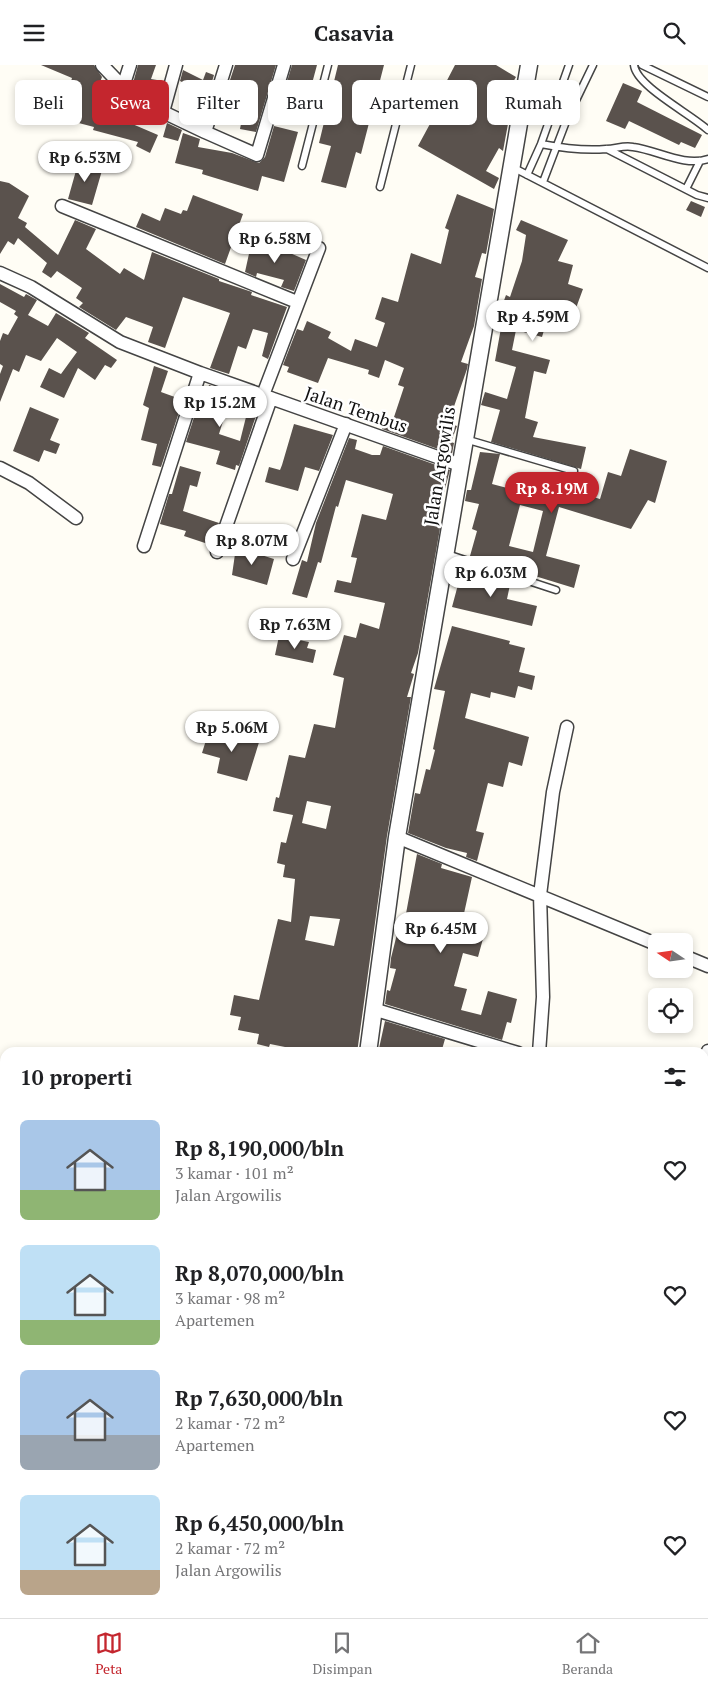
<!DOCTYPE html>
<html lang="id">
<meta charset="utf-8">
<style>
body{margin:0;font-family:"PT Serif",serif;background:#f2f2f2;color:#202124;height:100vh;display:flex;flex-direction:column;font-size:19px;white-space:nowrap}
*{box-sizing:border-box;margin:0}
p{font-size:16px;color:#757577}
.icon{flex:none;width:28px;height:28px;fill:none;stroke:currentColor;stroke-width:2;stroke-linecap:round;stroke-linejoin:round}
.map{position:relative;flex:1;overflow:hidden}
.details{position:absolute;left:0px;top:982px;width:709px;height:571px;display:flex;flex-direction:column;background:#fff;border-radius:15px 15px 0 0;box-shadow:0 2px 8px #0003}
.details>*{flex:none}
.hud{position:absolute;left:15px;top:15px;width:679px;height:45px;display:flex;gap:10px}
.needle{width:32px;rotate:283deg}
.tools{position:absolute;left:648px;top:868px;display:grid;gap:10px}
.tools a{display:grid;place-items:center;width:45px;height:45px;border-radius:8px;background:#fff;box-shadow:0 2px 8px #0003;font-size:25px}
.price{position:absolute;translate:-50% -42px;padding:0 11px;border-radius:18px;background:#fff;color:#222;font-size:16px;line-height:32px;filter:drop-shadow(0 1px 2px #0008)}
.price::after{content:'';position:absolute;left:50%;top:30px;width:15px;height:11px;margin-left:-8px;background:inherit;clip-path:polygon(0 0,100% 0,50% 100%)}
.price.active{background:#c4262e;color:#fff}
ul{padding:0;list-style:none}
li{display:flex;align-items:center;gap:15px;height:125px;padding:0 20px}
li span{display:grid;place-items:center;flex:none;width:140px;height:100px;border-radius:8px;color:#555}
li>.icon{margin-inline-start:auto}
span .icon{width:60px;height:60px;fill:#fffc;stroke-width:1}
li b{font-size:21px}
h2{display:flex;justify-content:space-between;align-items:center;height:60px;padding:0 20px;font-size:21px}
.tag{padding:0 18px;border-radius:8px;background:#fff;box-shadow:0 2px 8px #0003;font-size:18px;line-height:45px}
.tag.active{background:#c4262e;color:#fff}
header{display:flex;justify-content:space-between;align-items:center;height:65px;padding:0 20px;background:#fff;font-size:22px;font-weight:800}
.tab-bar{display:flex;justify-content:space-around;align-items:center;height:70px;border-top:1px solid #e0e0e0;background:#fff;font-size:14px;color:#757577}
.tab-bar a{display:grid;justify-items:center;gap:2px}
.tab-bar .active{color:#c4262e}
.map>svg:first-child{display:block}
</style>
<header><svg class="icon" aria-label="menu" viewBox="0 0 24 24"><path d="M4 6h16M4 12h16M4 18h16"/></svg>Casavia<svg class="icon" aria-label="search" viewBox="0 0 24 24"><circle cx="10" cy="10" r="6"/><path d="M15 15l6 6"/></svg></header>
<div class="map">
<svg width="708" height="1553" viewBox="0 0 708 1553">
<rect width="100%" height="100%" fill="#fffdf5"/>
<path fill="#5a524d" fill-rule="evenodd" d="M 41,0 L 94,0 L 102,12 L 95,30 L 102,32 L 98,45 L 131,54 L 130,58 L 158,70 L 150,88 L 136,81 L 138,77 L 93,65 L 94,62 L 71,56 L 73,46 L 63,43 L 72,13 Z
M 138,0 L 156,0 L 151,14 L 163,16 L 159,32 L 133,18 Z
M 235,0 L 276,0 L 256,67 L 240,64 L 242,53 L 236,52 L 240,35 L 225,30 Z
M 292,0 L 317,0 L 310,26 L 286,20 Z
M 338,0 L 384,0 L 361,89 L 356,87 L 346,123 L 321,117 L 331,81 L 319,78 Z
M 455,0 L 496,0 L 516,12 L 499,41 L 510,48 L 503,86 L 499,83 L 486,106 L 499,113 L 494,124 L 418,81 L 431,57 L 406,51 L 415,16 L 441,23 L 435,46 L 459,60 L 471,41 L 442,25 Z
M 183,5 L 203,15 L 206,7 L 214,10 L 204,43 L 189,38 L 194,23 L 180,16 Z
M 623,18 L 642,26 L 637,37 L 702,70 L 695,83 L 681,77 L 679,80 L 629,56 L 625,64 L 606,56 Z
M 167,58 L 182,65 L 178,76 L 163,72 Z
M 274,61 L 298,67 L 284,117 L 262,111 L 258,126 L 202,109 L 203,105 L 175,98 L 183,68 L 200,74 L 198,82 L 232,88 L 259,98 L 265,92 Z
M 79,95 L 103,102 L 92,140 L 68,134 Z
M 0,116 L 9,118 L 29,131 L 18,153 L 27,158 L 25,162 L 58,190 L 75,155 L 96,164 L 86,184 L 120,209 L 124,203 L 144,215 L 152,187 L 219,214 L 219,216 L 252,227 L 251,230 L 287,242 L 268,294 L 262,291 L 268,268 L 253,264 L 246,284 L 238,281 L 229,309 L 210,303 L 230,248 L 183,232 L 165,283 L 148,277 L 153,262 L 126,252 L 116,265 L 79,242 L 83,238 L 76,233 L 82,223 L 57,206 L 51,213 L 42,207 L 47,198 L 18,173 L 14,180 L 8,176 L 0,189 Z
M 457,129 L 494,144 L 486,189 L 482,188 L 475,212 L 482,214 L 474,261 L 461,297 L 468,299 L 467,304 L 450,353 L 455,355 L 454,360 L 457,361 L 451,377 L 454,378 L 452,389 L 382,364 L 383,358 L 391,361 L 404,322 L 398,320 L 404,303 L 385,295 L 379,313 L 368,309 L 369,305 L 328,293 L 318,318 L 287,307 L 289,302 L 283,300 L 297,264 L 303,266 L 307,256 L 331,267 L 328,273 L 351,286 L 355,274 L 377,282 L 385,258 L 375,254 L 382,232 L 398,237 L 411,188 L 441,199 L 449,165 L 445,163 Z
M 193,130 L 243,149 L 225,199 L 136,162 L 142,148 L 160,156 L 165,143 L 181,149 L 183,145 L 187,146 Z
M 691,136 L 705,142 L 701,152 L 686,145 Z
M 521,155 L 568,175 L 558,196 L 573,200 L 568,219 L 583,224 L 572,254 L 550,245 L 542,272 L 516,265 L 512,285 L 550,295 L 546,309 L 534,306 L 525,353 L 538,357 L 533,372 L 586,382 L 581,404 L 491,377 L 500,345 L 481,340 L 485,327 L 507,334 L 516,302 L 495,296 L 501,263 L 505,264 L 510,244 L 502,241 L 506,230 L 510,232 L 522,196 L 526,170 L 516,165 Z
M 252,175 L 274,181 L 306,195 L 294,226 L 281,222 L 284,215 L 257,208 L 256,212 L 245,207 Z
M 0,219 L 24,232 L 26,229 L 37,235 L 28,250 L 48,261 L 56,248 L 89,268 L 85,273 L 117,295 L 111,303 L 105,300 L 95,315 L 78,303 L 64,333 L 40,322 L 49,303 L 61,309 L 77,287 L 57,273 L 41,296 L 26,290 L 19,307 L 13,304 L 0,337 L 0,309 L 3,301 L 0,299 L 0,276 L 3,268 L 8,270 L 18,252 L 14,249 L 16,246 L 0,237 Z
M 154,301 L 168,306 L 161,327 L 183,335 L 161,402 L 152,400 L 157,379 L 141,375 L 149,343 L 143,340 Z
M 209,320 L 232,328 L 219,369 L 240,376 L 249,340 L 259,342 L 239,401 L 236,400 L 235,405 L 216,399 L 220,386 L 186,377 L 198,340 L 202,342 Z
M 30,342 L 59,354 L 50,375 L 60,379 L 56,389 L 44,385 L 39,397 L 13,386 Z
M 294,359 L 333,370 L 319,406 L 305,402 L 298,426 L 265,417 L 269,402 L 280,405 L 282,400 Z
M 349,373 L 357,375 L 355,384 L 372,390 L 380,390 L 383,381 L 450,405 L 436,457 L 441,458 L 418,588 L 411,608 L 414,609 L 407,632 L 411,632 L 387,771 L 357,988 L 294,988 L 295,984 L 270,979 L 269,982 L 257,979 L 259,969 L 238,965 L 241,952 L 230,950 L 234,930 L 259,935 L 278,854 L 291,857 L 295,814 L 283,812 L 285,800 L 277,798 L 281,777 L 286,778 L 293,750 L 273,746 L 276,732 L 279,733 L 289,690 L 305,693 L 314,659 L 335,663 L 344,613 L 333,610 L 344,570 L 356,573 L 360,558 L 379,564 L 385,538 L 334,527 L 337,515 L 351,518 L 357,493 L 351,492 L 362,449 L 386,455 L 393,429 L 346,415 L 338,442 L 336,441 L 321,498 L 318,497 L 307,533 L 292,529 L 302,495 L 307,497 L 316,458 ZM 307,736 L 331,741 L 326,764 L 302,758 ZM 310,851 L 340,854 L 334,881 L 305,875 Z
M 630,384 L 667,396 L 655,438 L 648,435 L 631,464 L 559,442 L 546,491 L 580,500 L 574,523 L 470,491 L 477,466 L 472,464 L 479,439 L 465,436 L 467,425 L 471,425 L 480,387 L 500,389 L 492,419 L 541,432 L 545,417 L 600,434 L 608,407 L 621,411 ZM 520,440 L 543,446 L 533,487 L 509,481 Z
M 180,401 L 201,407 L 197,422 L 190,420 L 183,446 L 219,458 L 211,480 L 184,471 L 186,466 L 160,459 L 169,429 L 172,429 Z
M 236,482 L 274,494 L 267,520 L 232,510 Z
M 463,501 L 511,515 L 507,534 L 537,541 L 532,561 L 452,542 Z
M 452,561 L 510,576 L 509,579 L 525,583 L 519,607 L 535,611 L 532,625 L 518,621 L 515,633 L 491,627 L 490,633 L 471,628 L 465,653 L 529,672 L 522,701 L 509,697 L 503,722 L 488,718 L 476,766 L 484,768 L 477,796 L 466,792 L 467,788 L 446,783 L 408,768 L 415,728 L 420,729 L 426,704 L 430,705 L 435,685 L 433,684 L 445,626 L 434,624 Z
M 279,571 L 309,577 L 307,583 L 316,585 L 313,598 L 275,590 Z
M 215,663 L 260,674 L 247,716 L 217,708 L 220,693 L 202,688 L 207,672 L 212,673 Z
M 417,789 L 442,799 L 441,803 L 472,812 L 463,853 L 487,859 L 478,892 L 463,888 L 454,921 L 467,924 L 461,945 L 481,950 L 488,926 L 517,934 L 511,958 L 507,957 L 502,975 L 385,939 L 387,925 L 390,926 L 396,904 L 390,903 L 391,893 L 401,853 L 405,854 Z
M 385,956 L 445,974 L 441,988 L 378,988 Z"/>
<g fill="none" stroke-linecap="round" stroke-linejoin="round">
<defs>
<path id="service" d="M 634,0 C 636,21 691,49 708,65
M 642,0 L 708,32
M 541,79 C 562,83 585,86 606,84 C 616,84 623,80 633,82 C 657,85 684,102 708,94
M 607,84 L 697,130 L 708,133
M 302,101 L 328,0
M 514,103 L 708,203
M 527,110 L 541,79 L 569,0
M 543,117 L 567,54 L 593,0
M 380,122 L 411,0
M 686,124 L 700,96
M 465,374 L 574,406
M 447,489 L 556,525"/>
<path id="minor" d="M 102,0 L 123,22 L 163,47 L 176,0
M 123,22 L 130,0
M 163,47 L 205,67 L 226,0
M 205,67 L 257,90 L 284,0
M 62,141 L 297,237
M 0,208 L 31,222 L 120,277 L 200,308 L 460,400
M 263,330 L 319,183
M 0,403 L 29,418 L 76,453
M 144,481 L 200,308
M 217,487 L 271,333
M 293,494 L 346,359
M 397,772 L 656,879
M 684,891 L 708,901
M 373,944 L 518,988
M 539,988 L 543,932 L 540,830 L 553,727 L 567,662
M 704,997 L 708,986
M 704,1322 L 708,1324
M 445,1549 L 456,1553"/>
<path id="tertiary" d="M 368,988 L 397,772 L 529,0
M 302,1553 L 303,1549"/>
</defs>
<use href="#service" stroke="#444" stroke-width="9"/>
<use href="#minor" stroke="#444" stroke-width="15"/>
<use href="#tertiary" stroke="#444" stroke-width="19"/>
<use href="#service" stroke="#fff" stroke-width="6"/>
<use href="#minor" stroke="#fff" stroke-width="12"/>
<use href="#tertiary" stroke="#fff" stroke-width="16"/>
</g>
<g text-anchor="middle" stroke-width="5" stroke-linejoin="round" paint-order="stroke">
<g font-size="18" fill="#111" stroke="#fff">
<text transform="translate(356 345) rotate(19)" y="6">Jalan Tembus</text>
<text transform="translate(440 401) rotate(-81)" y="6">Jalan Argowilis</text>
</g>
</g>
</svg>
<div class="tools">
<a><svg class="needle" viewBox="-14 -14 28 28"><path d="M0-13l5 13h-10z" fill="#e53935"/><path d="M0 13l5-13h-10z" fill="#757577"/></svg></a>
<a><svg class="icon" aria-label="locate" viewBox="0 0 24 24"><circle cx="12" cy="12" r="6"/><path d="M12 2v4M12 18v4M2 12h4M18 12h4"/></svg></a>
</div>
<b class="price" style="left:85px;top:118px">Rp 6.53M</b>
<b class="price" style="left:275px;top:199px">Rp 6.58M</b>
<b class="price" style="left:533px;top:277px">Rp 4.59M</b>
<b class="price" style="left:220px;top:363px">Rp 15.2M</b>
<b class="price active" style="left:552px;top:449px">Rp 8.19M</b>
<b class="price" style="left:252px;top:501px">Rp 8.07M</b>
<b class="price" style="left:491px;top:533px">Rp 6.03M</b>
<b class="price" style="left:295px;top:585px">Rp 7.63M</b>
<b class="price" style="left:232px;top:688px">Rp 5.06M</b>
<b class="price" style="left:441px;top:889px">Rp 6.45M</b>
<div class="hud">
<a class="tag">Beli</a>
<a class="tag active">Sewa</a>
<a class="tag">Filter</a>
<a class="tag">Baru</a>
<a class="tag">Apartemen</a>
<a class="tag">Rumah</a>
</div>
<section class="details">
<h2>10 properti<svg class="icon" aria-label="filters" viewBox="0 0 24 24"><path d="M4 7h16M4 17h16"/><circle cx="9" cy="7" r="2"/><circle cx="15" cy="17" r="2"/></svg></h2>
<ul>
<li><span style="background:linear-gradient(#a9c7e8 70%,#8fb573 0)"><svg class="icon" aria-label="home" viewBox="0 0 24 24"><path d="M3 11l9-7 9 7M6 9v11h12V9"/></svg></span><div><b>Rp 8,190,000/bln</b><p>3 kamar · 101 m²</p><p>Jalan Argowilis</p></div><svg class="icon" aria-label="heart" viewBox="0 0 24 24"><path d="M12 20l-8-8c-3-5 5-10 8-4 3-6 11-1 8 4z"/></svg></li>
<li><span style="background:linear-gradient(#bfe0f5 75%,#8fb573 0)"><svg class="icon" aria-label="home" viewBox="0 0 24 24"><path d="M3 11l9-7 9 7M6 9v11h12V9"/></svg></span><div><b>Rp 8,070,000/bln</b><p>3 kamar · 98 m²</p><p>Apartemen</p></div><svg class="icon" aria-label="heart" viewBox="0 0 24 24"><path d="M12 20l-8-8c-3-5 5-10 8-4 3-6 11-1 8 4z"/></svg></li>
<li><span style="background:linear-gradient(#a9c7e8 65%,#9aa5b1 0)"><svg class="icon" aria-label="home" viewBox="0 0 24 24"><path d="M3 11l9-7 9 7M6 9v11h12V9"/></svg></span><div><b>Rp 7,630,000/bln</b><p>2 kamar · 72 m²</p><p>Apartemen</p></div><svg class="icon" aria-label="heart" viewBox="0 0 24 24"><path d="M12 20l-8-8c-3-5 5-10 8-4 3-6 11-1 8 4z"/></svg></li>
<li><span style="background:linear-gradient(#bfe0f5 75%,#b9a48a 0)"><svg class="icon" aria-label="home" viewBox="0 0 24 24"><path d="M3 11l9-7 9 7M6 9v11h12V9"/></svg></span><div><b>Rp 6,450,000/bln</b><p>2 kamar · 72 m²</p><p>Jalan Argowilis</p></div><svg class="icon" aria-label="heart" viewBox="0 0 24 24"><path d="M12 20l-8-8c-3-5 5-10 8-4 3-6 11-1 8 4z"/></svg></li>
</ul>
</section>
</div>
<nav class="tab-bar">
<a class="active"><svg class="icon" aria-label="map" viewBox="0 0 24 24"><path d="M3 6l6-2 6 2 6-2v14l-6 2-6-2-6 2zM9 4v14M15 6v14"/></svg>Peta</a>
<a><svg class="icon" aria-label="saved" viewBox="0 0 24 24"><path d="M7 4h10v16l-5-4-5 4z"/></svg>Disimpan</a>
<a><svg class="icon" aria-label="home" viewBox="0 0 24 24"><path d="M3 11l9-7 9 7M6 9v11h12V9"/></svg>Beranda</a>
</nav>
